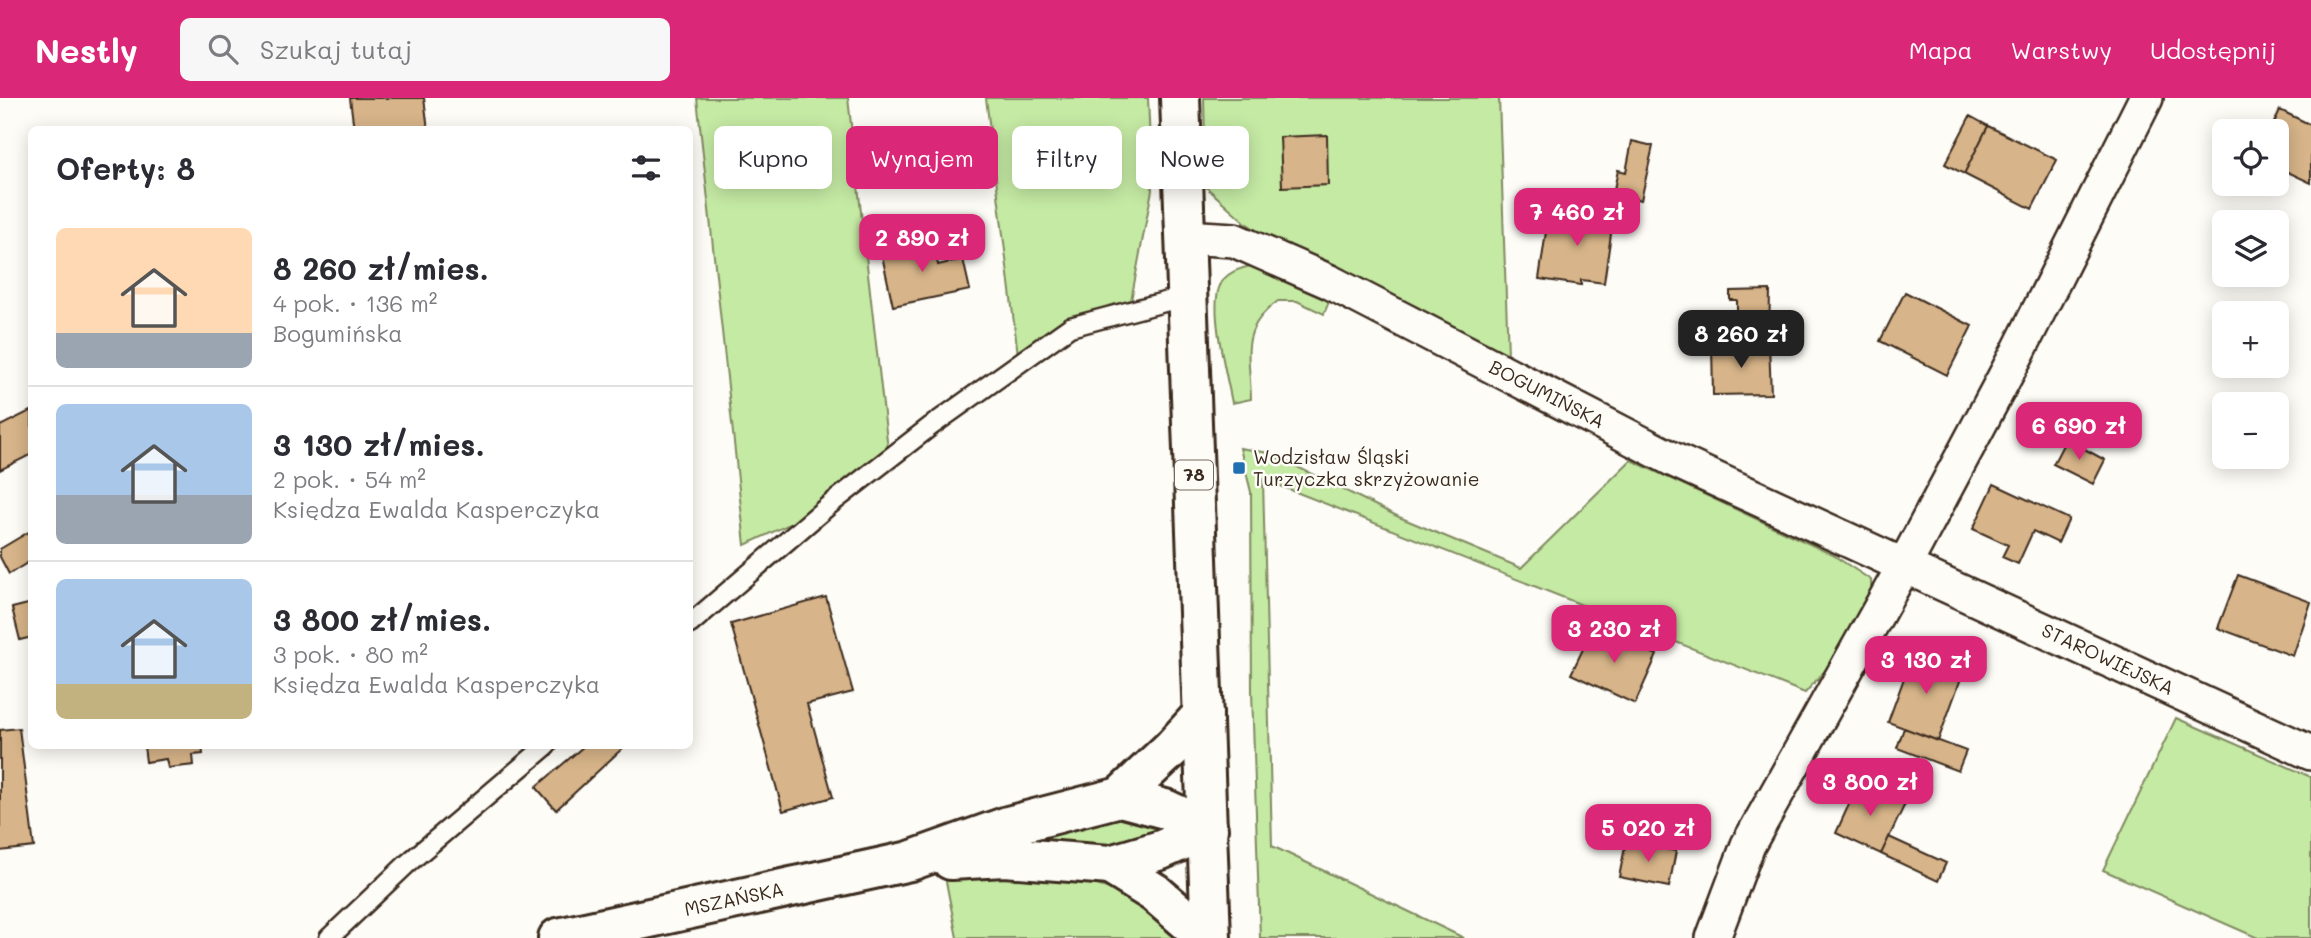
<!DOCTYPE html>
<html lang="pl">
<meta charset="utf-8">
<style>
body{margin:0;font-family:Mali,sans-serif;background:#f7f7f7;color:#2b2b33;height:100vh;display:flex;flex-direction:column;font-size:26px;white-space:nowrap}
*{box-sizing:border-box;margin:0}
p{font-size:23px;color:#7c7c81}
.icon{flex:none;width:38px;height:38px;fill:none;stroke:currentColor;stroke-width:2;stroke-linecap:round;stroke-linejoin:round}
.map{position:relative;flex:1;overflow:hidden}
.sheet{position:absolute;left:28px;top:28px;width:665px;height:623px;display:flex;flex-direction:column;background:#fff;border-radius:10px;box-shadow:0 4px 18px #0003}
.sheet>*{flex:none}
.guide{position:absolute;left:714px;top:28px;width:665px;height:63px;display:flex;gap:14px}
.buttons{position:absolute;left:2212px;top:21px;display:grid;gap:14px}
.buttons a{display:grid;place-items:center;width:77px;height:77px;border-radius:10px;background:#fff;box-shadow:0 4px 18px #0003;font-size:35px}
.price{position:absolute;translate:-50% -60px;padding:0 16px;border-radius:14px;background:#db2777;color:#fff;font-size:23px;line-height:46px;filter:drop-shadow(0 2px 4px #0008)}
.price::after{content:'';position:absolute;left:50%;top:42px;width:21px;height:16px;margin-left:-10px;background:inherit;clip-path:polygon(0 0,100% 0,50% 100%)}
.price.current{background:#222;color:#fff}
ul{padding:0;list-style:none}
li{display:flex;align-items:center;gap:21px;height:175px;padding:0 28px}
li+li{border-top:2px solid #e1e1e2}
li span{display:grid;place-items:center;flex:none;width:196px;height:140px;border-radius:10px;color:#555}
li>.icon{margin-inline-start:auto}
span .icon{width:84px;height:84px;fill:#fffc;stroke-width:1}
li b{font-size:30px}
h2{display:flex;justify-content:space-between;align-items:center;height:84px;padding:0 28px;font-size:30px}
.pill{padding:0 24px;border-radius:10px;background:#fff;box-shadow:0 4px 18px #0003;font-size:24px;line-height:63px}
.pill.current{background:#db2777;color:#fff}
header{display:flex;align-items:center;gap:42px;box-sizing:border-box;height:98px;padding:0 35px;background:#db2777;color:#fff}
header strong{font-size:33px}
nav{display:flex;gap:38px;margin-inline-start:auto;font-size:24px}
.search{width:490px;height:63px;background:#f7f7f7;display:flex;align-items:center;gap:18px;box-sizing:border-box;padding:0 24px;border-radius:10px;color:#7c7c81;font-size:26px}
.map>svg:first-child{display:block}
</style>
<header>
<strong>Nestly</strong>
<div class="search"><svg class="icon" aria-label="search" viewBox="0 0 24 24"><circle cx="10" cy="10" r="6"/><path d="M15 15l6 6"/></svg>Szukaj tutaj</div>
<nav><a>Mapa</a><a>Warstwy</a><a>Udostępnij</a></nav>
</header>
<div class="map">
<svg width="2311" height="840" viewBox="0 0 2311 840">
<rect width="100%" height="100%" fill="#fdfcf7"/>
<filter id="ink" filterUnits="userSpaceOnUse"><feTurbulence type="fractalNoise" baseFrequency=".0143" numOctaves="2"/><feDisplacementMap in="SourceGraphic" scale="14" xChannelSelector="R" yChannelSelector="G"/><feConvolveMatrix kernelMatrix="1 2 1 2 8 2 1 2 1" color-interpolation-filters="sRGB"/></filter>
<g filter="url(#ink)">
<path fill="#c5eaa4" stroke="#808a61" stroke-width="2" d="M 697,0 L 848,0 L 889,360 L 828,408 L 745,447 Z
M 986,0 L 1148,0 L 1152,92 L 1129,213 L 1070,229 L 1019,265 Z
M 1204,0 L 1499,0 L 1508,257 L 1330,184 L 1246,125 L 1206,89 Z
M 1255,167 L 1330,201 L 1324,216 L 1297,203 L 1278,203 C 1238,232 1250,257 1251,301 L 1232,305 C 1227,278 1210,215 1219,190 C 1224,174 1241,170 1255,167 Z
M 1240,350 L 1269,355 L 1399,419 L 1521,470 L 1631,362 L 1833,457 L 1871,482 L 1872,520 L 1805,595 L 1263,381 L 1272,748 L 1464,840 L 1260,840 L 1252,593 L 1251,394 Z
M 2176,620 L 2311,679 L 2311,840 L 2258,840 L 2103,772 Z
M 1103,715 L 1174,731 L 1128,747 L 1051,746 L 1045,738 Z
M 1004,759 L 1130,797 L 1178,840 L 957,840 L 942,763 Z"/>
<path fill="#d7b489" stroke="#3b2a1e" stroke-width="2" d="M 350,0 L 424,0 L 428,32 L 354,32 Z
M 2280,12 L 2311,27 L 2311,85 L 2277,69 L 2277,33 L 2270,33 Z
M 1970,18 L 1988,28 L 1964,76 L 1945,66 Z
M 1988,28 L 2057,62 L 2032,111 L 1964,76 Z
M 1327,37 L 1328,87 L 1282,89 L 1280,39 Z
M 1632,43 L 1653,48 L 1641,102 L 1613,96 L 1618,72 L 1626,74 Z
M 1575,110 L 1614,115 L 1604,185 L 1581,182 L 1581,187 L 1539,181 L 1548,120 L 1572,124 Z
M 933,142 L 938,167 L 963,161 L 970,192 L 893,208 L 881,153 Z
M 1770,192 L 1769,246 L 1737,247 L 1737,202 L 1730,202 L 1730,193 Z
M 1905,194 L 1972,228 L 1947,277 L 1880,243 Z
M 1769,246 L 1771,296 L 1713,297 L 1712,247 Z
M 32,312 L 32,356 L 0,372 L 0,328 Z
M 2066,341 L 2105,362 L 2093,386 L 2053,366 Z
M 1994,386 L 2069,421 L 2058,445 L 2033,433 L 2018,466 L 2002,459 L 2008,447 L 1973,431 Z
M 32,432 L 32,462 L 9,476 L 0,459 L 0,451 Z
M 2238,477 L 2311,504 L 2293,558 L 2218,530 Z
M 826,499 L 853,594 L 807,606 L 833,699 L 783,713 L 731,526 Z
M 32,505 L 32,539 L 20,542 L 12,510 Z
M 1594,528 L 1657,557 L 1635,606 L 1571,576 Z
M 1914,553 L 1964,572 L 1938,643 L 1888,624 Z
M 19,630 L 34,749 L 0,753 L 0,632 Z
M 1904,630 L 1966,653 L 1958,673 L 1897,650 Z
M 144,648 L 202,648 L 203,656 L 193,657 L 194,667 L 168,670 L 166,661 L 146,664 Z
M 584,648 L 625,648 L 556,712 L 536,689 Z
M 1859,684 L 1905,706 L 1881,756 L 1836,735 Z
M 1889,739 L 1946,765 L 1938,783 L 1881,756 Z
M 1626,744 L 1676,753 L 1669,789 L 1619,779 Z"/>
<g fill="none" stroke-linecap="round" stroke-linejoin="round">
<defs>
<path id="service" d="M 690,526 L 828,408 L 931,328 L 1070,229 L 1187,198
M 329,840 L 407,766 L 546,648"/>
<path id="minor" d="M 1185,139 L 1234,142 L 1330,184 L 1674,362 L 2311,655
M 1713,840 L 1748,747 L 1904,468 L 2018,254 L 2146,0"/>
<path id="tertiary" d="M 1120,699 L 1165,711 L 1208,731
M 951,762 L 1004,759 L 1110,767 L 1161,752 L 1208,731
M 1110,767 L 1155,795 L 1207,840
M 558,840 L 910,763 L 1008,728 L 1120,699 L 1172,650 L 1203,616"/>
<path id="primary" d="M 1180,0 L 1211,840"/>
</defs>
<use href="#service" stroke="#3b2a1e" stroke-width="23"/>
<use href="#minor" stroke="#3b2a1e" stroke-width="38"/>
<use href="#tertiary" stroke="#3b2a1e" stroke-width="44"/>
<use href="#primary" stroke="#3b2a1e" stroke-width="44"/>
<use href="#service" stroke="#fdfcf7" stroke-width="18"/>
<use href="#minor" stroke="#fdfcf7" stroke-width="33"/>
<use href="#tertiary" stroke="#fdfcf7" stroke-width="38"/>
<use href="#primary" stroke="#fdfcf7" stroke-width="38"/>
</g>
</g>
<rect fill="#1f6fb2" stroke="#fdfcf7" stroke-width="2.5" x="1232" y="363" width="14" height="14" rx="3.5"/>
<g text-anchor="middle" stroke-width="5" stroke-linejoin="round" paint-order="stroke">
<rect fill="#fdfcf7" stroke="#75695f" stroke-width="2" x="1175" y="362.5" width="38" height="29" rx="5"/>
<g font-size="18" font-weight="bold" fill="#3b2a1e">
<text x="1194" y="383">78</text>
</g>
<g font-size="19" fill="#3b2a1e" stroke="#fdfcf7">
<text transform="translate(1547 296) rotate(27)" y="7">BOGUMIŃSKA</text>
<text transform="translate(2108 561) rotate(25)" y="7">STAROWIEJSKA</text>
<text transform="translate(734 801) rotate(-12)" y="7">MSZAŃSKA</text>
</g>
<g font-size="19" fill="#3b2a1e" stroke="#fdfcf7" text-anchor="start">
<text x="1253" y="366">Wodzisław Śląski<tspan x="1253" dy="22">Turzyczka skrzyżowanie</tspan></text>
</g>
</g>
</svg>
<div class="buttons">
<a><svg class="icon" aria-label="locate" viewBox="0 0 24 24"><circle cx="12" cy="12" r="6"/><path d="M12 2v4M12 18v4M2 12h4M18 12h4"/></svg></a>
<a><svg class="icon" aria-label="layers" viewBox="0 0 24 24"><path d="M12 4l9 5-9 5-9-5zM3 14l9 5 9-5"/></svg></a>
<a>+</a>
<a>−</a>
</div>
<b class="price" style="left:1577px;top:150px">7 460 zł</b>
<b class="price" style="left:922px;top:176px">2 890 zł</b>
<b class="price current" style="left:1741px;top:272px">8 260 zł</b>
<b class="price" style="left:2079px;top:364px">6 690 zł</b>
<b class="price" style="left:1614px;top:567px">3 230 zł</b>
<b class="price" style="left:1926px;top:598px">3 130 zł</b>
<b class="price" style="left:1870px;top:720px">3 800 zł</b>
<b class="price" style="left:1648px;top:766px">5 020 zł</b>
<div class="guide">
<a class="pill">Kupno</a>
<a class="pill current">Wynajem</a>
<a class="pill">Filtry</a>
<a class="pill">Nowe</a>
</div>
<section class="sheet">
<h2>Oferty: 8<svg class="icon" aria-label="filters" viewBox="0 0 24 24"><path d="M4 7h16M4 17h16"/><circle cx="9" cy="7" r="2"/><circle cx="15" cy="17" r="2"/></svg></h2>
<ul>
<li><span style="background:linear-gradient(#ffd9b3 75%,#9aa5b1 0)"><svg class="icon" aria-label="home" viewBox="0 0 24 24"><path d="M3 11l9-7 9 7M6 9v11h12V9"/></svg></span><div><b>8 260 zł/mies.</b><p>4 pok. · 136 m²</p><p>Bogumińska</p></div></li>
<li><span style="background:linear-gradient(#a9c7e8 65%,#9aa5b1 0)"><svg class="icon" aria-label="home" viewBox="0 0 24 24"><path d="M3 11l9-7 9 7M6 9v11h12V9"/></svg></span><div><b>3 130 zł/mies.</b><p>2 pok. · 54 m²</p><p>Księdza Ewalda Kasperczyka</p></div></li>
<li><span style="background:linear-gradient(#a9c7e8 75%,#c2b280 0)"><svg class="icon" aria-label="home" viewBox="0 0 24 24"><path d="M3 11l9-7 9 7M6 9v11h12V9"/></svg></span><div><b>3 800 zł/mies.</b><p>3 pok. · 80 m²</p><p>Księdza Ewalda Kasperczyka</p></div></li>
</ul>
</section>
</div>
